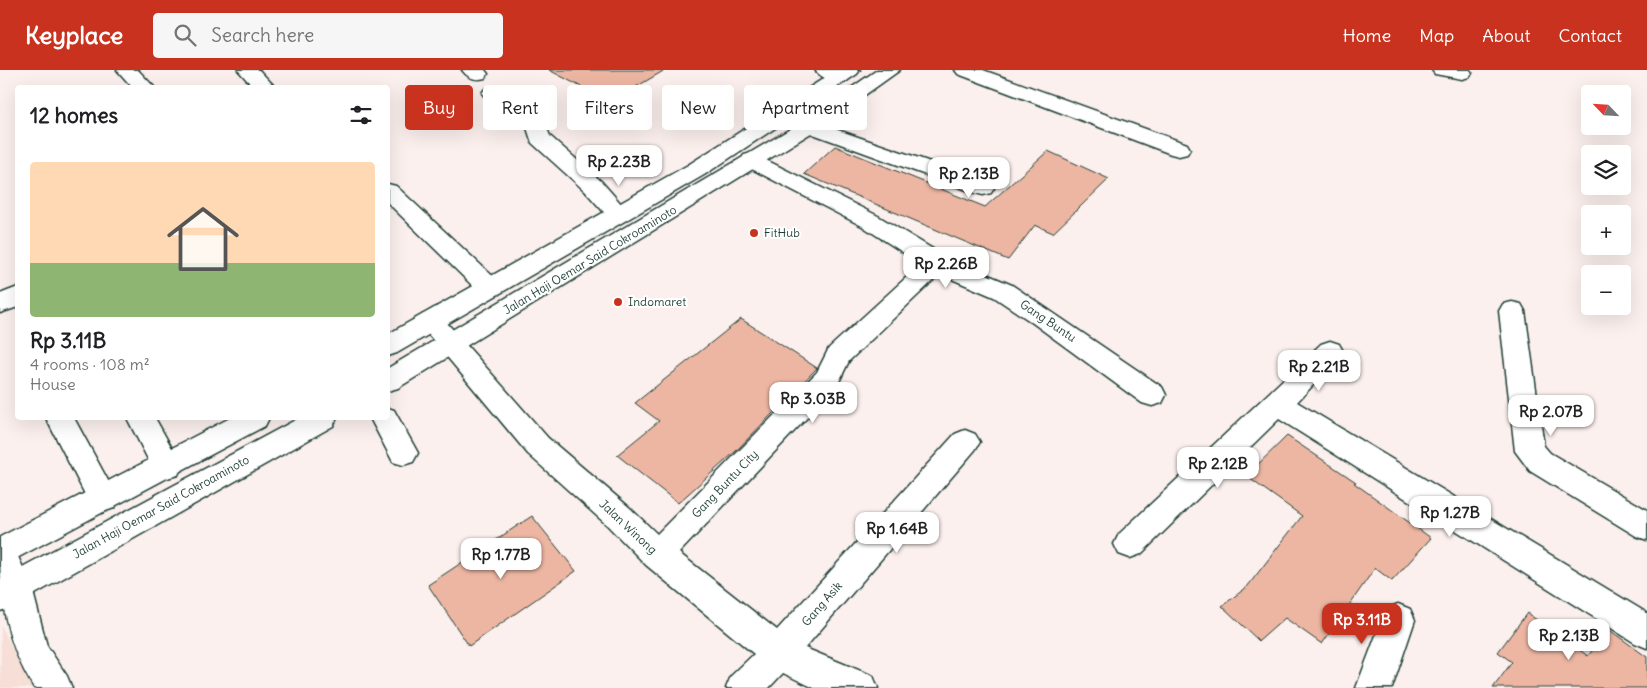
<!DOCTYPE html>
<meta charset="utf-8">
<style>
body{margin:0;font-family:Delius,sans-serif;background:#f6f6f6;color:#202124;height:100vh;display:flex;flex-direction:column;font-size:19px;white-space:nowrap}
*{box-sizing:border-box;margin:0}
p{font-size:16px;color:#757577}
.icon{flex:none;width:28px;height:28px;fill:none;stroke:currentColor;stroke-width:2;stroke-linecap:round;stroke-linejoin:round}
.map{position:relative;flex:1;overflow:hidden}
.sheet{position:absolute;left:15px;top:15px;width:375px;height:335px;display:flex;flex-direction:column;background:#fff;border-radius:5px;box-shadow:0 5px 20px #0002}
.sheet>*{flex:none}
.guide{position:absolute;left:405px;top:15px;width:475px;height:45px;display:flex;gap:10px}
.needle{width:32px;rotate:295deg}
.fabs{position:absolute;left:1581px;top:15px;display:grid;gap:10px}
.fabs a{display:grid;place-items:center;width:50px;height:50px;border-radius:5px;background:#fff;box-shadow:0 5px 20px #0002;font-size:25px}
.price{position:absolute;translate:-50% -42px;padding:0 11px;border-radius:10px;background:#fff;color:#222;font-size:16px;line-height:32px;filter:drop-shadow(0 1px 2px #0008)}
.price::after{content:'';position:absolute;left:50%;top:30px;width:15px;height:11px;margin-left:-8px;background:inherit;clip-path:polygon(0 0,100% 0,50% 100%)}
.price.selected{background:#c8321e;color:#fff}
ul{padding:0;list-style:none}
li{display:grid;align-content:center;gap:10px;height:265px;padding:0 15px}
li+li{border-top:1px solid #e0e0e0}
li span{display:grid;place-items:center;height:155px;border-radius:5px;color:#555}
li>.icon{margin-inline-start:auto}
span .icon{width:90px;height:90px;fill:#fffc;stroke-width:1}
li b{font-size:21px}
h2{display:flex;justify-content:space-between;align-items:center;height:60px;padding:0 15px;font-size:21px}
.chip{padding:0 18px;border-radius:5px;background:#fff;box-shadow:0 5px 20px #0002;font-size:18px;line-height:45px}
.chip.selected{background:#c8321e;color:#fff}
header{display:flex;align-items:center;gap:30px;box-sizing:border-box;height:70px;padding:0 25px;background:#c8321e;color:#fff}
header strong{font-size:24px}
nav{display:flex;gap:28px;margin-inline-start:auto;font-size:18px}
.search{width:350px;height:45px;background:#f6f6f6;display:flex;align-items:center;gap:12px;box-sizing:border-box;padding:0 18px;border-radius:5px;color:#757577;font-size:19px}
.map>svg:first-child{display:block}
</style>
<header>
<strong>Keyplace</strong>
<div class="search"><svg class="icon" aria-label="search" viewBox="0 0 24 24"><circle cx="10" cy="10" r="6"/><path d="M15 15l6 6"/></svg>Search here</div>
<nav><a>Home</a><a>Map</a><a>About</a><a>Contact</a></nav>
</header>
<div class="map">
<svg width="1647" height="618" viewBox="0 0 1647 618">
<rect width="100%" height="100%" fill="#fbf0ed"/>
<filter id="ink" filterUnits="userSpaceOnUse"><feTurbulence type="fractalNoise" baseFrequency=".02" numOctaves="2"/><feDisplacementMap in="SourceGraphic" scale="10" xChannelSelector="R" yChannelSelector="G"/><feConvolveMatrix kernelMatrix="1 2 1 2 8 2 1 2 1" color-interpolation-filters="sRGB"/></filter>
<g filter="url(#ink)">
<path fill="#f7dfd7" d="M 1,555 L 32,618 L 0,618 Z"/>
<path fill="#edb6a3" stroke="#1f3d34" d="M 549,0 L 665,0 L 610,32 Z
M 835,76 L 985,137 L 1048,81 L 1109,109 L 1053,163 L 1035,155 L 1008,190 L 804,104 Z
M 741,249 L 817,298 L 735,382 L 678,433 L 617,385 L 659,351 L 635,333 Z
M 1287,366 L 1356,412 L 1354,413 L 1431,468 L 1392,511 L 1375,498 L 1322,574 L 1285,548 L 1259,571 L 1222,536 L 1247,517 L 1302,446 L 1246,406 Z
M 532,446 L 576,501 L 469,576 L 428,515 Z
M 1527,543 L 1588,586 L 1608,559 L 1647,587 L 1647,618 L 1493,618 L 1512,592 L 1498,582 Z"/>
<g fill="none" stroke-linecap="round" stroke-linejoin="round">
<defs>
<path id="minor" d="M 117,0 L 138,0 L 155,18 L 133,18 Z
M 238,0 L 259,0 L 276,18 L 254,18 Z
M 462,0 L 485,0 L 488,4 L 485,8 C 475,11 468,8 462,0 Z
M 815,0 L 841,0 L 850,7 L 847,11 C 836,14 822,9 815,0 Z
M 955,0 L 983,0 L 1187,74 L 1190,79 L 1187,84 L 1179,86 L 1171,84 L 958,4 Z
M 1432,0 L 1470,0 L 1472,3 L 1469,7 L 1462,9 L 1435,4 Z
M 492,17 L 499,19 L 544,51 L 550,66 L 601,111 L 630,144 L 626,149 L 618,152 L 610,149 L 585,121 L 532,73 L 527,58 L 485,27 L 482,23 L 485,19 Z
M 809,50 L 991,113 L 994,118 L 991,123 L 983,125 L 975,123 L 802,60 L 798,56 L 802,52 Z
M 752,83 L 878,146 L 946,187 L 1012,215 L 1162,317 L 1166,325 L 1162,333 L 1152,336 L 1142,333 L 1030,251 L 994,227 L 940,204 L 849,291 L 837,316 L 679,483 L 777,560 L 955,364 L 965,360 L 975,364 L 980,372 L 975,380 L 805,578 L 873,606 L 878,618 L 814,618 L 783,603 L 769,618 L 726,618 L 731,606 L 754,584 L 646,495 L 608,456 L 528,384 L 418,252 L 422,245 L 431,243 L 440,245 L 548,368 L 630,438 L 657,464 L 817,302 L 829,278 L 921,194 L 862,156 L 744,95 L 741,90 L 744,85 Z
M 388,114 L 396,116 L 499,212 L 503,218 L 499,224 L 490,227 L 481,224 L 388,133 Z
M 18,217 L 18,237 L 0,243 L 0,224 Z
M 1512,232 L 1521,234 L 1525,241 L 1544,376 L 1550,383 L 1647,440 L 1647,470 L 1636,466 L 1530,401 L 1515,381 L 1499,241 L 1503,234 Z
M 1330,271 L 1339,274 L 1343,281 L 1339,288 L 1297,332 L 1647,543 L 1647,578 L 1635,573 L 1279,349 L 1141,484 L 1130,488 L 1119,484 L 1114,474 L 1119,464 L 1321,274 Z
M 388,338 L 394,340 L 418,383 L 413,392 L 403,395 L 393,392 L 370,348 L 388,348 Z
M 46,348 L 74,348 L 118,429 L 114,438 L 103,442 L 92,438 Z
M 127,348 L 155,348 L 182,396 L 178,405 L 167,408 L 156,405 Z
M 0,469 L 12,473 L 32,518 L 47,576 L 67,606 L 72,618 L 34,618 C 3,568 0,526 0,469 Z
M 1398,534 L 1410,539 L 1415,550 L 1392,618 L 1356,618 L 1386,539 Z"/>
<path id="major" d="M 837,0 L 860,0 L 857,4 L 704,105 L 397,283 L 388,286 L 388,264 L 688,95 Z
M 877,0 L 900,0 L 816,60 L 398,318 L 388,321 L 388,298 L 802,52 Z
M 230,348 L 269,348 L 265,356 L 0,497 L 0,467 Z
M 299,348 L 337,348 L 333,356 L 12,537 L 0,541 L 0,509 Z"/>
</defs>
<use href="#minor" stroke="#1f3d34" stroke-width="3"/>
<use href="#major" stroke="#1f3d34" stroke-width="3"/>
<use href="#minor" fill="#fff" fill-rule="evenodd"/>
<use href="#major" fill="#fff" fill-rule="evenodd"/>
</g>
</g>
<g fill="#c8321e" stroke="#fff" stroke-width="2">
<circle cx="754" cy="163" r="5"/>
<circle cx="618" cy="232" r="5"/>
</g>
<g text-anchor="middle" stroke-width="4" stroke-linejoin="round" paint-order="stroke">
<g font-size="12" fill="#1f3d34" stroke="#fff" text-anchor="start">
<text x="764" y="167">FitHub</text>
<text x="628" y="236">Indomaret</text>
</g>
<g font-size="12" fill="#1f3d34" stroke="#fff">
<text transform="translate(590 190) rotate(-31)" y="4">Jalan Haji Oemar Said Cokroaminoto</text>
<text transform="translate(1048 251) rotate(34)" y="4">Gang Buntu</text>
<text transform="translate(725 414) rotate(-46)" y="4">Gang Buntu City</text>
<text transform="translate(161 437) rotate(-29)" y="4">Jalan Haji Oemar Said Cokroaminoto</text>
<text transform="translate(628 457) rotate(43)" y="4">Jalan Winong</text>
<text transform="translate(822 534) rotate(-49)" y="4">Gang Asik</text>
</g>
</g>
</svg>
<div class="fabs">
<a><svg class="needle" viewBox="-14 -14 28 28"><path d="M0-13l5 13h-10z" fill="#e53935"/><path d="M0 13l5-13h-10z" fill="#757577"/></svg></a>
<a><svg class="icon" aria-label="layers" viewBox="0 0 24 24"><path d="M12 4l9 5-9 5-9-5zM3 14l9 5 9-5"/></svg></a>
<a>+</a>
<a>−</a>
</div>
<b class="price" style="left:619px;top:117px">Rp 2.23B</b>
<b class="price" style="left:969px;top:129px">Rp 2.13B</b>
<b class="price" style="left:946px;top:219px">Rp 2.26B</b>
<b class="price" style="left:1319px;top:322px">Rp 2.21B</b>
<b class="price" style="left:813px;top:354px">Rp 3.03B</b>
<b class="price" style="left:1551px;top:367px">Rp 2.07B</b>
<b class="price" style="left:1218px;top:419px">Rp 2.12B</b>
<b class="price" style="left:1450px;top:468px">Rp 1.27B</b>
<b class="price" style="left:897px;top:484px">Rp 1.64B</b>
<b class="price" style="left:501px;top:510px">Rp 1.77B</b>
<b class="price selected" style="left:1362px;top:575px">Rp 3.11B</b>
<b class="price" style="left:1569px;top:591px">Rp 2.13B</b>
<div class="guide">
<a class="chip selected">Buy</a>
<a class="chip">Rent</a>
<a class="chip">Filters</a>
<a class="chip">New</a>
<a class="chip">Apartment</a>
</div>
<section class="sheet">
<h2>12 homes<svg class="icon" aria-label="filters" viewBox="0 0 24 24"><path d="M4 7h16M4 17h16"/><circle cx="9" cy="7" r="2"/><circle cx="15" cy="17" r="2"/></svg></h2>
<ul>
<li><span style="background:linear-gradient(#ffd9b3 65%,#8fb573 0)"><svg class="icon" aria-label="home" viewBox="0 0 24 24"><path d="M3 11l9-7 9 7M6 9v11h12V9"/></svg></span><div><b>Rp 3.11B</b><p>4 rooms · 108 m²</p><p>House</p></div></li>
</ul>
</section>
</div>
